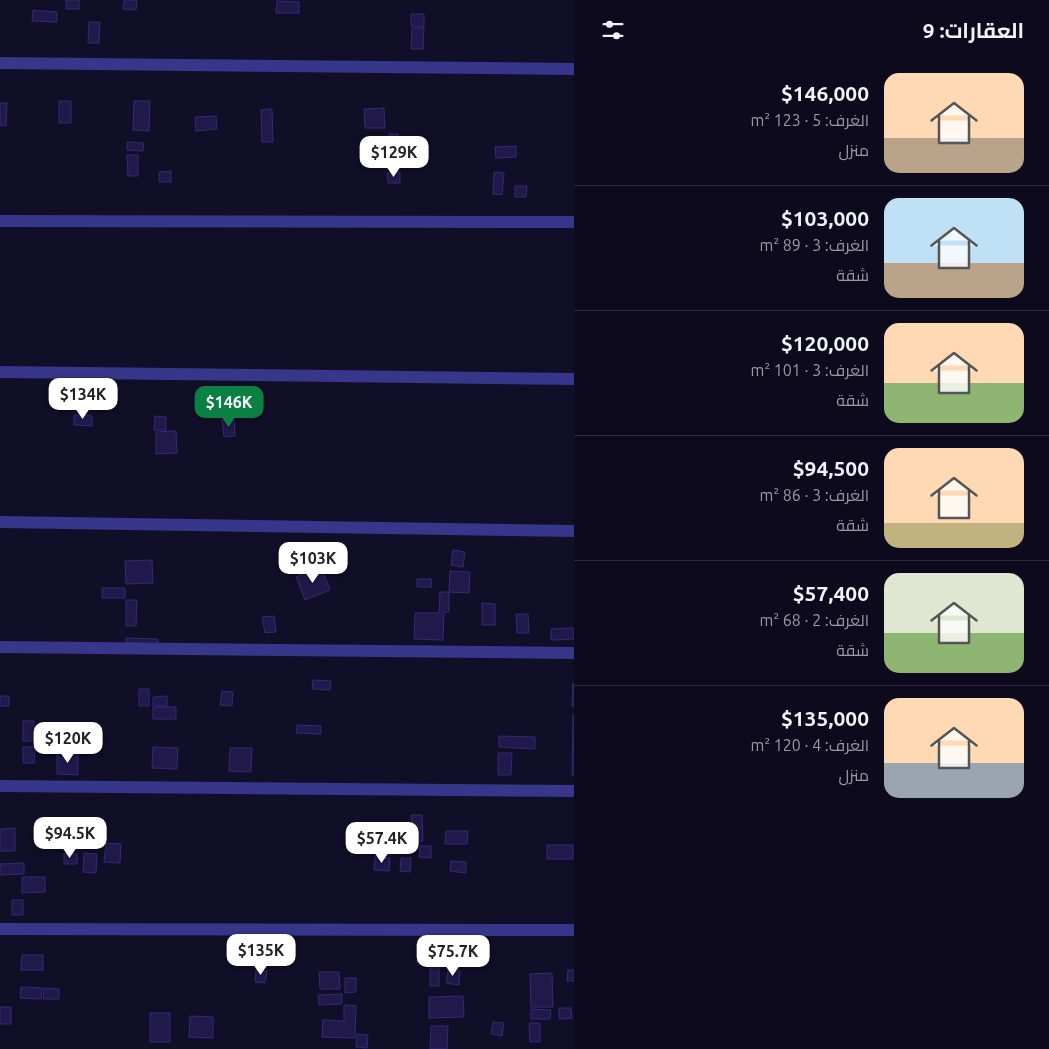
<!DOCTYPE html>
<html lang="ar">
<meta charset="utf-8">
<style>
body{margin:0;font-family:Ubuntu,Cairo,sans-serif;background:#161327;color:#f1f3f6;direction:rtl;height:100vh;display:flex;flex-direction:column;font-size:19px;white-space:nowrap}
*{box-sizing:border-box;margin:0}
p{font-size:16px;color:#9a9aa4}
.icon{flex:none;width:28px;height:28px;fill:none;stroke:currentColor;stroke-width:2;stroke-linecap:round;stroke-linejoin:round}
.map{position:relative;flex:1;overflow:hidden;direction:ltr}
.panel{display:flex;flex-direction:column;background:#0d0a1e;width:475px}
.panel>*{flex:none}
.price{position:absolute;translate:-50% -42px;padding:0 11px;border-radius:10px;background:#fff;color:#222;font-size:16px;line-height:32px;filter:drop-shadow(0 1px 2px #0008)}
.price::after{content:'';position:absolute;left:50%;top:30px;width:15px;height:11px;margin-left:-8px;background:inherit;clip-path:polygon(0 0,100% 0,50% 100%)}
.price.on{background:#0b8043;color:#fff}
ul{padding:0;list-style:none}
li{display:flex;align-items:center;gap:15px;height:125px;padding:0 25px}
li+li{border-top:1px solid #2d2b3c}
li span{display:grid;place-items:center;flex:none;width:140px;height:100px;border-radius:15px;color:#555}
li>.icon{margin-inline-start:auto}
span .icon{width:60px;height:60px;fill:#fffc;stroke-width:1}
li b{font-size:21px}
h2{display:flex;justify-content:space-between;align-items:center;height:60px;padding:0 25px;font-size:21px}
main{display:flex;flex:1;min-height:0}
.map>svg:first-child{display:block}
</style>
<main>
<section class="panel">
<h2>العقارات: 9<svg class="icon" aria-label="filters" viewBox="0 0 24 24"><path d="M4 7h16M4 17h16"/><circle cx="9" cy="7" r="2"/><circle cx="15" cy="17" r="2"/></svg></h2>
<ul>
<li><span style="background:linear-gradient(#ffd9b3 65%,#b9a48a 0)"><svg class="icon" aria-label="home" viewBox="0 0 24 24"><path d="M3 11l9-7 9 7M6 9v11h12V9"/></svg></span><div><b>$146,000</b><p>الغرف: 5 · 123 m²</p><p>منزل</p></div></li>
<li><span style="background:linear-gradient(#bfe0f5 65%,#b9a48a 0)"><svg class="icon" aria-label="home" viewBox="0 0 24 24"><path d="M3 11l9-7 9 7M6 9v11h12V9"/></svg></span><div><b>$103,000</b><p>الغرف: 3 · 89 m²</p><p>شقة</p></div></li>
<li><span style="background:linear-gradient(#ffd9b3 60%,#8fb573 0)"><svg class="icon" aria-label="home" viewBox="0 0 24 24"><path d="M3 11l9-7 9 7M6 9v11h12V9"/></svg></span><div><b>$120,000</b><p>الغرف: 3 · 101 m²</p><p>شقة</p></div></li>
<li><span style="background:linear-gradient(#ffd9b3 75%,#c2b280 0)"><svg class="icon" aria-label="home" viewBox="0 0 24 24"><path d="M3 11l9-7 9 7M6 9v11h12V9"/></svg></span><div><b>$94,500</b><p>الغرف: 3 · 86 m²</p><p>شقة</p></div></li>
<li><span style="background:linear-gradient(#dfe7d0 60%,#8fb573 0)"><svg class="icon" aria-label="home" viewBox="0 0 24 24"><path d="M3 11l9-7 9 7M6 9v11h12V9"/></svg></span><div><b>$57,400</b><p>الغرف: 2 · 68 m²</p><p>شقة</p></div></li>
<li><span style="background:linear-gradient(#ffd9b3 65%,#9aa5b1 0)"><svg class="icon" aria-label="home" viewBox="0 0 24 24"><path d="M3 11l9-7 9 7M6 9v11h12V9"/></svg></span><div><b>$135,000</b><p>الغرف: 4 · 120 m²</p><p>منزل</p></div></li>
</ul>
</section>
<div class="map">
<svg width="574" height="1049" viewBox="0 0 574 1049">
<rect width="100%" height="100%" fill="#110e28"/>
<path fill="#21194a" stroke="#362977" d="M 66,0 L 79,0 L 79,9 L 66,9 Z
M 124,0 L 137,0 L 136,10 L 123,9 Z
M 277,1 L 299,2 L 299,13 L 276,13 Z
M 33,10 L 57,12 L 57,22 L 32,21 Z
M 411,14 L 424,14 L 424,27 L 411,26 Z
M 89,22 L 100,22 L 99,43 L 88,43 Z
M 412,28 L 424,28 L 423,49 L 411,49 Z
M 59,101 L 71,101 L 71,123 L 59,123 Z
M 134,101 L 150,101 L 149,131 L 133,130 Z
M 0,103 L 7,103 L 6,126 L 0,125 Z
M 384,108 L 385,128 L 365,128 L 364,109 Z
M 272,109 L 273,142 L 262,142 L 261,110 Z
M 216,116 L 217,129 L 196,131 L 195,117 Z
M 389,134 L 398,134 L 400,154 L 390,154 Z
M 127,142 L 144,143 L 143,151 L 127,150 Z
M 379,144 L 380,156 L 363,156 L 363,145 Z
M 516,146 L 516,157 L 496,158 L 495,147 Z
M 127,155 L 138,155 L 138,176 L 128,176 Z
M 171,171 L 171,182 L 159,182 L 159,172 Z
M 400,172 L 400,183 L 388,183 L 387,173 Z
M 494,172 L 504,173 L 502,195 L 493,194 Z
M 515,186 L 527,186 L 526,197 L 515,197 Z
M 74,415 L 92,416 L 92,426 L 74,425 Z
M 155,416 L 166,417 L 166,430 L 154,430 Z
M 234,419 L 235,436 L 224,437 L 222,420 Z
M 176,431 L 177,453 L 156,454 L 156,432 Z
M 453,550 L 465,552 L 463,567 L 451,565 Z
M 152,560 L 153,583 L 126,584 L 125,561 Z
M 321,567 L 330,590 L 305,600 L 296,577 Z
M 450,571 L 470,572 L 469,593 L 449,592 Z
M 417,579 L 431,579 L 432,587 L 417,587 Z
M 102,588 L 125,588 L 125,598 L 102,598 Z
M 440,592 L 449,592 L 449,612 L 444,612 L 443,640 L 414,639 L 415,613 L 439,613 Z
M 126,600 L 137,600 L 136,626 L 126,626 Z
M 482,603 L 495,604 L 495,625 L 482,625 Z
M 516,614 L 528,614 L 529,633 L 517,633 Z
M 274,616 L 276,632 L 265,633 L 262,617 Z
M 573,628 L 574,639 L 551,640 L 551,629 Z
M 126,638 L 158,639 L 158,649 L 126,648 Z
M 313,680 L 331,681 L 330,690 L 312,689 Z
M 573,683 L 574,683 L 574,706 L 572,706 Z
M 139,689 L 149,689 L 149,706 L 139,706 Z
M 222,691 L 233,692 L 232,706 L 220,705 Z
M 0,696 L 9,696 L 9,706 L 0,706 Z
M 167,696 L 167,706 L 153,706 L 153,697 Z
M 153,707 L 176,707 L 176,719 L 153,719 Z
M 573,715 L 574,715 L 574,775 L 572,775 Z
M 23,721 L 34,721 L 34,741 L 23,741 Z
M 297,725 L 321,726 L 321,734 L 296,733 Z
M 67,732 L 88,732 L 88,742 L 67,742 Z
M 499,736 L 535,737 L 535,749 L 499,747 Z
M 23,747 L 35,747 L 34,763 L 23,763 Z
M 153,747 L 178,748 L 177,769 L 152,768 Z
M 230,748 L 252,748 L 251,772 L 229,771 Z
M 57,752 L 78,753 L 78,775 L 57,774 Z
M 498,753 L 512,753 L 511,775 L 498,775 Z
M 411,815 L 422,815 L 423,841 L 413,842 Z
M 15,828 L 15,851 L 0,851 L 0,829 Z
M 446,831 L 468,831 L 467,844 L 445,844 Z
M 106,843 L 121,844 L 120,863 L 104,862 Z
M 547,845 L 573,845 L 573,859 L 547,859 Z
M 420,846 L 431,846 L 431,858 L 419,857 Z
M 84,853 L 97,854 L 96,873 L 83,872 Z
M 64,854 L 77,854 L 77,864 L 64,864 Z
M 375,857 L 390,858 L 389,871 L 374,870 Z
M 401,858 L 411,858 L 410,872 L 400,871 Z
M 451,861 L 466,862 L 466,873 L 450,871 Z
M 24,863 L 24,874 L 0,875 L 0,864 Z
M 22,877 L 45,877 L 45,892 L 22,893 Z
M 12,900 L 23,900 L 23,915 L 12,915 Z
M 22,955 L 43,955 L 43,970 L 21,970 Z
M 430,963 L 439,964 L 439,986 L 430,986 Z
M 256,970 L 267,971 L 265,983 L 255,982 Z
M 448,970 L 460,971 L 459,985 L 446,983 Z
M 568,970 L 574,970 L 574,981 L 567,981 Z
M 319,972 L 339,972 L 340,989 L 320,989 Z
M 552,973 L 553,1007 L 531,1007 L 530,974 Z
M 345,978 L 356,978 L 356,992 L 345,993 Z
M 21,987 L 42,988 L 41,999 L 20,998 Z
M 44,988 L 59,989 L 59,999 L 43,999 Z
M 342,994 L 342,1004 L 319,1005 L 318,995 Z
M 463,996 L 464,1017 L 429,1018 L 429,997 Z
M 344,1005 L 356,1006 L 355,1038 L 322,1037 L 323,1020 L 344,1021 Z
M 0,1007 L 11,1007 L 11,1024 L 0,1024 Z
M 559,1008 L 571,1008 L 572,1018 L 559,1019 Z
M 531,1009 L 551,1010 L 550,1019 L 531,1019 Z
M 150,1013 L 170,1013 L 170,1042 L 150,1042 Z
M 190,1016 L 213,1017 L 213,1038 L 189,1037 Z
M 493,1022 L 504,1023 L 502,1036 L 491,1034 Z
M 529,1023 L 540,1023 L 540,1042 L 530,1042 Z
M 431,1026 L 448,1026 L 447,1049 L 430,1049 Z
M 357,1034 L 368,1035 L 367,1048 L 356,1047 Z"/>
<g fill="none" stroke-linecap="round" stroke-linejoin="round">
<path stroke="#36368a" stroke-width="12" d="M 0,63 L 574,69
M 0,221 L 574,222
M 0,372 L 574,379
M 0,522 L 574,531
M 0,647 L 574,653
M 0,786 L 574,791
M 0,929 L 574,930"/>
</g>
</svg>
<b class="price" style="left:394px;top:178px">$129K</b>
<b class="price" style="left:83px;top:420px">$134K</b>
<b class="price on" style="left:229px;top:428px">$146K</b>
<b class="price" style="left:313px;top:584px">$103K</b>
<b class="price" style="left:68px;top:764px">$120K</b>
<b class="price" style="left:70px;top:859px">$94.5K</b>
<b class="price" style="left:382px;top:864px">$57.4K</b>
<b class="price" style="left:261px;top:976px">$135K</b>
<b class="price" style="left:453px;top:977px">$75.7K</b>
</div>
</main>
